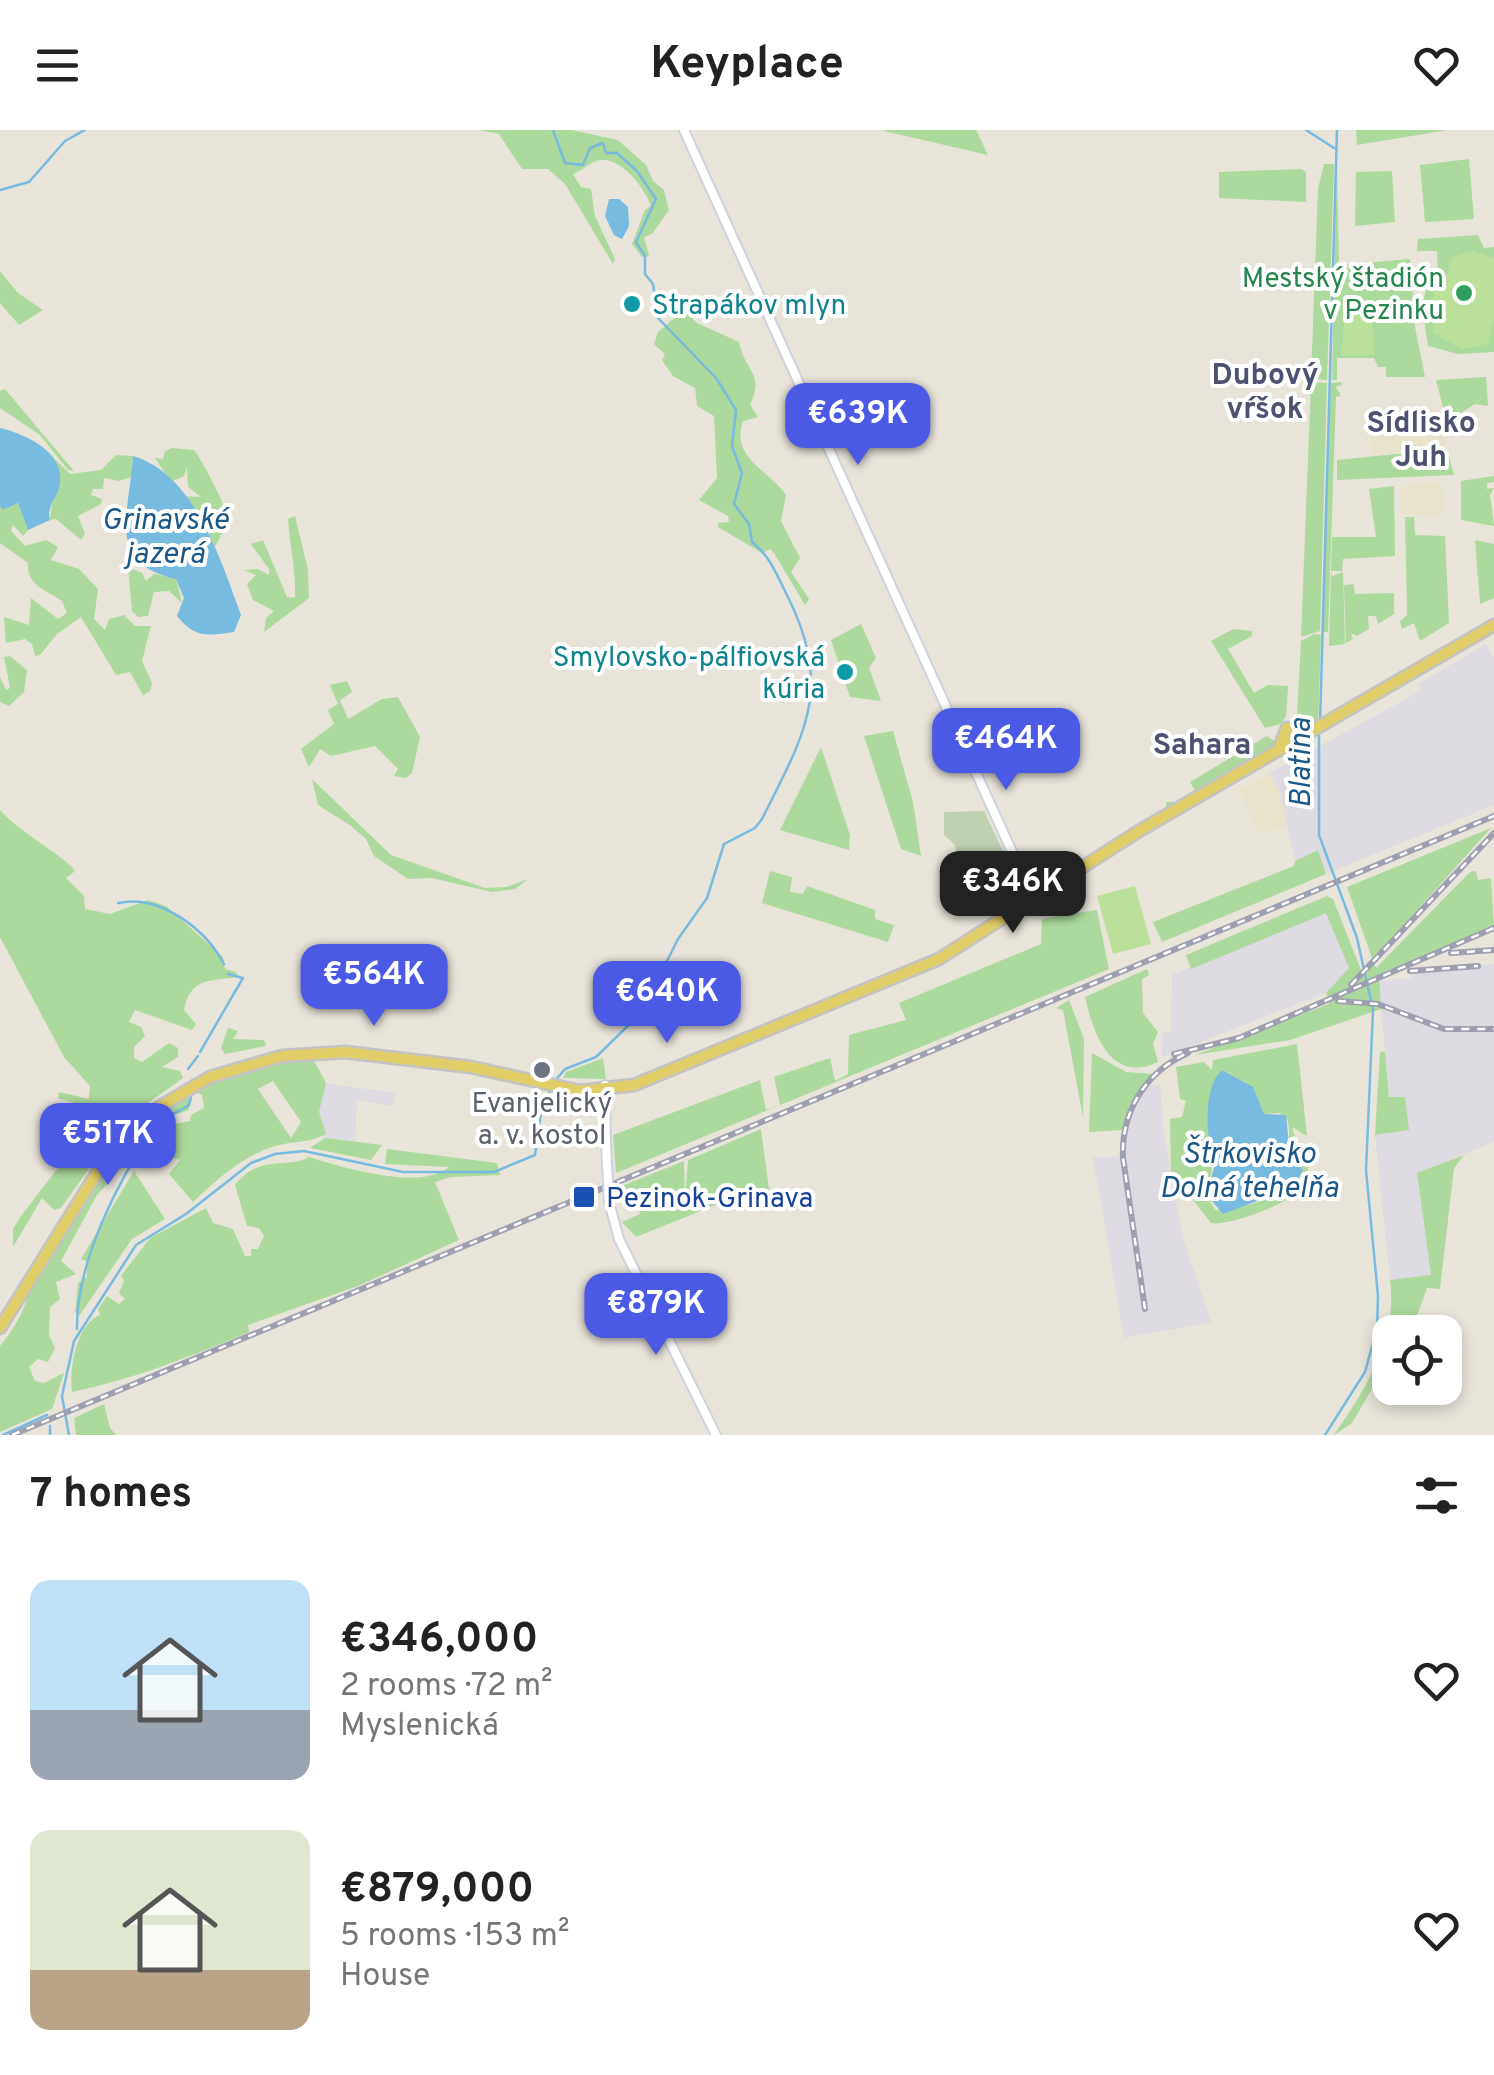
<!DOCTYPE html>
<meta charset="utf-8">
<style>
body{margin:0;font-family:Overpass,sans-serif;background:#f2f2f2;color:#222;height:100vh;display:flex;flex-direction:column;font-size:38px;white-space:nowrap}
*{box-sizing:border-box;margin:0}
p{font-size:32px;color:#767676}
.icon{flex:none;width:55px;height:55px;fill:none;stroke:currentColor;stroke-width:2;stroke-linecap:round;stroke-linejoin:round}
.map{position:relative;height:1305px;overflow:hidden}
.side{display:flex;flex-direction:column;background:#fff;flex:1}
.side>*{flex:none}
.fabs{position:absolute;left:1372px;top:1185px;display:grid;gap:20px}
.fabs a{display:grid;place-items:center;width:90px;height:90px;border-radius:20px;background:#fff;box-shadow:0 5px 15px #0003;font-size:50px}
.price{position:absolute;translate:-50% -85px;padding:0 22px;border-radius:20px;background:#4b5ae5;color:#fff;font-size:32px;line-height:65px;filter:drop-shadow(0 2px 5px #0008)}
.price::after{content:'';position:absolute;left:50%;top:60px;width:30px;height:22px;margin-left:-15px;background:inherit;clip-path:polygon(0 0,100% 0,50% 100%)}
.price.active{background:#222;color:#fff}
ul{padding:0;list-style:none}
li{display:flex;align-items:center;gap:30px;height:250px;padding:0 30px}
li span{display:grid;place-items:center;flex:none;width:280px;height:200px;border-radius:20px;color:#555}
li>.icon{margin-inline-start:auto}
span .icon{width:120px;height:120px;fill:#fffc;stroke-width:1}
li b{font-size:42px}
h2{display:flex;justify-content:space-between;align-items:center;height:120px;padding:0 30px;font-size:42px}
header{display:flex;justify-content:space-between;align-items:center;height:130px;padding:0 30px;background:#fff;font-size:45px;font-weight:700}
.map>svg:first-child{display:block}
</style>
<header><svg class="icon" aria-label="menu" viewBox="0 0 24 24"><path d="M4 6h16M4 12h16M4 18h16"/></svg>Keyplace<svg class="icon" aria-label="heart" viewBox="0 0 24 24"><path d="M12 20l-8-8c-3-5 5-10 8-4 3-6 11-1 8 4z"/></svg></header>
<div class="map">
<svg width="1494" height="1305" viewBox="0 0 1494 1305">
<rect width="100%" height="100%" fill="#e8e4da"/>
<path fill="#dddae1" d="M 1486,514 L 1494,528 L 1494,675 L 1326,744 L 1318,720 L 1295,731 L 1280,662 L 1270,643 L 1421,561 L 1418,554 Z
M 1327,782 L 1349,838 L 1326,863 L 1162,927 L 1162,903 L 1171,902 L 1172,845 Z
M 1494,834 L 1494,1012 L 1417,1043 L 1431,1145 L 1390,1150 L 1375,1005 L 1408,1000 L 1390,968 L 1378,851 L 1410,848 L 1415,841 Z
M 324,953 L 395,963 L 393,976 L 357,970 L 355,1014 L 325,1009 L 319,982 Z
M 1160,955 L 1164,1006 L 1183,1109 L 1211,1192 L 1124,1208 L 1093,1028 L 1119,1026 L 1131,973 L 1141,957 Z"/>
<path fill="#e8e2cb" d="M 1436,278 L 1447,320 L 1371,325 L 1369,288 L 1374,282 Z
M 1442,352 L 1443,385 L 1400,384 L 1400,357 Z
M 1270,643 L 1280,662 L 1287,695 L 1261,707 L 1239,659 Z"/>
<path fill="#acd99c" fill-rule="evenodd" d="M 479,0 L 572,0 L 618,10 L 646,35 L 653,51 L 664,60 L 669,80 L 652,104 L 644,107 L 649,126 L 642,127 L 632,114 L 645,80 L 651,76 C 645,58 618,21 594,32 C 587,35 581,41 573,44 L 581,57 L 591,59 L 595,86 L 615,129 L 613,134 L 565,54 L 548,39 L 522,39 L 499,4 Z
M 976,0 L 988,25 L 884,1 L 886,0 Z
M 1356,0 L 1448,0 L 1357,15 Z
M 1469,29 L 1474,89 L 1425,92 L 1420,35 Z
M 1337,33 L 1339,135 L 1410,129 L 1415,197 L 1425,247 L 1386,247 L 1386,237 L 1378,237 L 1374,228 L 1337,228 L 1337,250 L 1332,250 Z
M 1324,34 L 1334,34 L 1327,250 L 1311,249 L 1318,59 Z
M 1301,39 L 1306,42 L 1306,72 L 1219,68 L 1219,42 Z
M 1392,41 L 1395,92 L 1355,96 L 1356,42 Z
M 1478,105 L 1484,118 L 1494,117 L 1494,222 L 1458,224 L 1428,216 L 1422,176 L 1430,145 L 1438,144 L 1437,121 L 1417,121 L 1418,109 Z
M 0,141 L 18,163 L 43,180 L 19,195 L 0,173 Z
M 684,180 L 697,193 L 739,212 C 745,242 765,243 750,275 L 758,287 L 743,291 C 730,328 769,340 786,365 L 781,391 L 800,428 L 791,442 L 809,469 L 805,475 L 774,423 L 770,419 L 762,423 L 718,397 L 718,393 L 729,392 L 728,386 L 699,370 L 717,348 L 714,286 L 697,276 L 695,258 L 673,246 L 662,230 L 665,224 L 654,214 L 658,202 Z
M 1486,247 L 1488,276 L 1475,274 L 1461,283 L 1462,303 L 1450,304 L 1436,250 Z
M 1311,252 L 1327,253 L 1320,501 L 1301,507 Z
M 1340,252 L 1343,254 L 1336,257 L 1341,266 L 1336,267 L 1328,502 L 1323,502 L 1331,253 Z
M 5,259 L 74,341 L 68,340 L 40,305 L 0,278 L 0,261 Z
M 172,318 L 194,320 C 202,330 226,375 227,387 C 227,397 219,408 215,417 L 204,392 L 183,366 L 201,367 L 188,357 L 187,337 L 184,346 L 171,352 L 155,328 L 163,329 L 165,321 Z
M 45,319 L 70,344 L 101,340 L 116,325 L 133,326 L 132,347 L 118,351 L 104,348 L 103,359 L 93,359 L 91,365 L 102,369 L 101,374 L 78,386 L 85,404 L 81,410 L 56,389 L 50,390 L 57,334 Z
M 1416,322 L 1418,338 L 1445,336 L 1444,327 L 1449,326 L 1454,345 L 1337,350 L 1337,330 Z
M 1494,346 L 1494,352 L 1487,353 L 1487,359 L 1494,358 L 1490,365 L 1494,396 L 1461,390 L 1461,351 Z
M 1394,356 L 1395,426 L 1343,429 L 1342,441 L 1331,441 L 1332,446 L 1343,442 L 1345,514 L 1329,516 L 1332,407 L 1376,407 L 1369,359 Z
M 18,373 L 28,400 L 23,406 L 13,395 L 11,401 L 25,416 L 46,410 L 58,417 L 51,430 L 79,439 L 98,459 L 94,489 L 105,500 L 109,489 L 124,485 L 135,496 L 151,496 L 142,531 L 152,553 L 150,561 L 143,565 L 130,542 L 116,545 L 81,487 L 57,504 L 40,525 L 35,526 L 32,514 L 25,509 L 6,513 L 4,487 L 29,495 L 31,468 L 58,489 L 67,483 L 62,471 C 46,460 26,455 28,433 L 0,413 L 0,376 L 4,379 Z
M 295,386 L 308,440 L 309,468 L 264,502 L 266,488 L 274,481 L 253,470 L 247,454 L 256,445 L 244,440 L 258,439 L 269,445 L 269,439 L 251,414 L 263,410 L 287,467 L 295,468 C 296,442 290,416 288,389 Z
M 1405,387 L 1414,387 L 1415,405 L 1445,406 L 1449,493 L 1420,511 L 1414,493 L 1402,499 L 1400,491 L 1407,485 Z
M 1475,410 L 1494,414 L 1494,468 L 1480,474 Z
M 128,437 L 142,443 L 146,451 L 154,444 L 176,448 L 182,473 L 169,461 L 154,462 L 148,486 L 138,487 L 132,481 Z
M 1354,454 L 1355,464 L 1394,463 L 1394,484 L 1378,494 L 1376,486 L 1368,486 L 1369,499 L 1357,506 L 1351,503 L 1353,509 L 1346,513 L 1344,455 Z
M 861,494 L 876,528 L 869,538 L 881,571 L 850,567 L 831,510 Z
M 1233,499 L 1252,501 L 1252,506 L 1228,519 L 1254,563 L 1268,555 L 1288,556 L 1286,586 L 1281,594 L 1265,598 L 1211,511 Z
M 1314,504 L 1321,505 L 1318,594 L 1308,595 L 1297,587 L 1301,511 Z
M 10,526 L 27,540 L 24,562 L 9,576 L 0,572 L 0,547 L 6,560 L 10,558 L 4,527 Z
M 347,551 L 352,562 L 340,570 L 348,589 L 382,569 L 398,567 L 420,607 L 412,643 L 406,648 L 394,646 L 398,639 L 375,616 L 331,626 L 320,619 L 309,637 L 301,619 L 334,594 L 328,580 L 338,574 L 330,555 Z
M 893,601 L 913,672 L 921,726 L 901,719 L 864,606 Z
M 1267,606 L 1280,615 L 1172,678 L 1166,677 L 1166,672 L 1177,672 L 1195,661 L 1190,652 Z
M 821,617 L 850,705 L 849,720 L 780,700 Z
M 312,649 L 391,725 L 485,758 L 507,757 L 528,749 L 515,759 L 492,762 L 432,748 L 408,749 L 374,726 L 366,709 L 351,696 L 318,675 Z
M 0,680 C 16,700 69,729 75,741 L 66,748 L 84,766 L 85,779 L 110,784 L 148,770 L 166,776 L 223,827 L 225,839 L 236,842 L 238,847 C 209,851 190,848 184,880 L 196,894 L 192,900 L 135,880 L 129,892 L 141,897 L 145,906 L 134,917 L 134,928 L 142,932 L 169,913 L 178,918 L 178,927 L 162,937 L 180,941 L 183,948 L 123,991 L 61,1078 L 54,1080 L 42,1068 L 13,1117 L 13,1099 L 21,1086 L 64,1030 L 80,996 L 80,975 L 58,968 L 59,962 L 89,969 L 90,956 L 64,927 L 0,807 Z
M 1491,698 L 1373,829 L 1376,838 L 1470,742 L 1476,741 L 1478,750 L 1491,748 L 1494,796 L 1379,845 L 1381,879 L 1290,910 L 1195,925 L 1329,874 L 1326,863 L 1349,838 L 1326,783 L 1191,839 L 1186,825 L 1327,766 L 1333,769 L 1361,840 L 1372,828 L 1347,757 Z
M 1318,720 L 1326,744 L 1162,812 L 1153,792 L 1294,736 L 1295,731 Z
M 770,741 L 792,747 L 790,762 L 803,764 L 807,756 L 875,780 L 875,789 L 894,795 L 888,812 L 762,773 Z
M 1097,780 L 1109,839 L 616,1043 L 613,1005 L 760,950 L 766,980 L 780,975 L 774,947 L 830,928 L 835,951 L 848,944 L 849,905 L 906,890 L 899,873 L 1041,814 L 1042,789 Z
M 1147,839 L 1149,845 L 1142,849 L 1143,883 L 1158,902 L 1153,914 L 1158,932 C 1110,955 1093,902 1085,867 Z
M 1069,870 L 1084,909 L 1083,987 L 1063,880 L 1056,878 Z
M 228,898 L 238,901 L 233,909 L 264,910 L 266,916 L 225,924 L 221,918 Z
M 1297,914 L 1307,1006 L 1292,997 C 1296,1015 1311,1030 1308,1049 C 1304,1070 1228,1097 1211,1093 L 1171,1041 L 1170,989 L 1182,987 L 1186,971 L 1180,969 L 1176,937 L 1204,932 L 1212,940 L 1213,930 ZM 1222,940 L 1246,953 L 1264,984 L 1279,983 L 1287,989 C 1290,999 1289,1003 1289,1012 C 1290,1027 1308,1031 1301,1048 C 1295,1064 1231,1082 1215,1080 L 1206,1064 C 1222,1023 1199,986 1222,940 Z
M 1385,921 L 1389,967 L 1405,967 L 1409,1000 L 1375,1005 L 1380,922 Z
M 1092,923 L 1126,942 L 1152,944 L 1131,973 L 1122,1000 L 1089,1002 Z
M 312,927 L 326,953 L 319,982 L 326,1004 C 303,1015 294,1010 272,1017 C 241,1027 217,1050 193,1072 L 169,1044 L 180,1030 L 166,1026 L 165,1005 L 170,995 L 190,991 L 191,985 L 204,978 L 202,965 L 193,961 C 232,941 274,933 312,927 ZM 273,951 L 301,992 L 291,1008 L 258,959 Z
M 603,928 L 606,949 L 563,948 L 566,942 Z
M 189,963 L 189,980 L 158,991 L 144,1013 L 97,1065 L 61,1131 L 76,1144 L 56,1152 L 60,1169 L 50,1177 L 49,1205 L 55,1218 L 48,1232 L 38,1229 L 29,1237 L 35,1251 L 44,1253 L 64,1243 L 52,1279 L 0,1302 L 0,1216 C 13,1200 23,1184 28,1165 C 73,1087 112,1013 189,963 Z
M 761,999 L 769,1060 L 740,1065 L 636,1107 L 622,1092 L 640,1084 L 631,1061 L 615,1068 L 612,1060 L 684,1031 L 685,1068 L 688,1030 Z
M 325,1008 L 382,1015 L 371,1030 L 310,1018 Z
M 387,1019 L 497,1033 L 500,1045 L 451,1047 L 435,1052 L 459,1110 L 358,1156 L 248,1195 L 249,1202 C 192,1226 134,1249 72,1262 C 69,1240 76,1194 100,1185 L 98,1179 L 107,1166 L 119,1174 L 125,1169 L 119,1163 L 124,1151 L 121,1146 L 150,1108 L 206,1078 L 213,1093 L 233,1099 L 245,1126 L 251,1126 L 251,1119 L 258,1119 L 264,1106 L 259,1098 L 247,1096 L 235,1055 C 261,1023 285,1040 309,1027 C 344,1038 421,1061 449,1037 L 385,1034 Z
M 1464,1025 L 1454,1038 L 1440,1159 L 1427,1158 L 1411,1202 L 1390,1202 L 1390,1228 L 1352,1293 L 1334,1305 C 1365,1260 1398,1208 1390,1150 L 1431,1145 L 1417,1043 Z
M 134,1041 L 165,1089 L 132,1109 L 79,1186 L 75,1182 L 78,1153 L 87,1147 L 86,1131 L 81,1129 Z
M 104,1274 L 110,1298 L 116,1305 L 76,1305 L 74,1288 Z"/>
<path fill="#bfd0b3" d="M 984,681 L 1004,723 L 996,735 L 959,742 L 955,715 L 944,705 L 944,682 Z"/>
<path fill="#bbe099" d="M 1472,121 L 1494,128 L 1494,189 L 1488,214 L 1462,219 L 1433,203 L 1436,179 L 1431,175 L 1437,151 L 1446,151 L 1452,127 Z
M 1365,184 L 1366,190 L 1372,190 L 1374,225 L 1341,226 L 1345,185 Z
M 1135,756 L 1151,814 L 1113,824 L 1097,766 Z"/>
<path fill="#78bbe0" d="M 609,69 L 619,69 L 628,77 L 629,96 L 622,109 L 614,105 L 605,86 Z
M 0,298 C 25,304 64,321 60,353 C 59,367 46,374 50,390 L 28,400 L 18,373 L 3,380 L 0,376 Z
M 133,326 C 195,344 221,431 241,485 L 234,502 C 207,506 195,508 177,486 L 184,468 L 176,449 C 104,433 130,382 133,326 Z
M 1222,940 L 1253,957 L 1264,984 L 1286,985 L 1289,1014 L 1303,1040 L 1294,1057 L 1223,1084 L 1206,1064 L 1215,1035 C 1206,1012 1202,958 1222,940 Z"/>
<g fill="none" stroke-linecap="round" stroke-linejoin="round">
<path stroke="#78bbe0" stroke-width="2.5" d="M 553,0 L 565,33 L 583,35 L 590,18 L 603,13 L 606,23 L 617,23 L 637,41 L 656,69 L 636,112 L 645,126 L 645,144 L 653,154 L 658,188 L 716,248 L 736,280 L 732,316 L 742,343 L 734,374 L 749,394 L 752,412 C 769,425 776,443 786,463 C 834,558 806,601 762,689 L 755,698 L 724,714 L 707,768 L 678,809 L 641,883 L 596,927 L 565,939 L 554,952
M 1306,0 L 1334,18
M 0,60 L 29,52 L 65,11 L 85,0
M 1320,593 L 1337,0
M 1319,601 L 1319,705 L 1357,808 L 1373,880 L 1366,1040 L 1378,1166 L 1377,1198 L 1365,1242 L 1325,1305
M 118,773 C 159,764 205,798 224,834
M 200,922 L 243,848 L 228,844
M 188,939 L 198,926
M 77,1199 C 76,1133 118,1049 156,996 C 164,986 179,982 189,975 L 191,967
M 50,1296 L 50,1305
M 3,1305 L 47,1285
M 69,1305 L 62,1266 L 74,1211 L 136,1115 L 186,1084 L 251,1033 L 275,1024 L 304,1021 L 403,1042 L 494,1042 L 535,1025 L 542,976 L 551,959"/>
<defs>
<path id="minor" d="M 684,0 L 1033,768
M 605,955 L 606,1014
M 619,1109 L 716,1305"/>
<path id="major" d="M 1278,621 L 1287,598 L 1315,599
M 0,1198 L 108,1025 L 159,977 L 210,947 L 282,926 L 345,922 L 471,937 L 580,961 L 634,955 L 939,829 L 1139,701 L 1494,495"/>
</defs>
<use href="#minor" stroke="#d0d1df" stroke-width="12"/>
<use href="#major" stroke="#c3c3c3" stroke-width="15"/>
<use href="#minor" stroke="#fff" stroke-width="8"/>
<use href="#major" stroke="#e0ce68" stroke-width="10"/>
<defs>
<path id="rail" d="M 1451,823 L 1494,820
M 1410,841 L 1478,836
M 1351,855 L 1494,703
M 1338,871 L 1378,874 L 1444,899 L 1494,899
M 1174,924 L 1239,908 L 1494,798
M 1145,1179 L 1123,1028 C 1121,982 1145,942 1188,923
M 12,1305 L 1494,686"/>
</defs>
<use href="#rail" stroke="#9e9fb0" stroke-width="6"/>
<use href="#rail" stroke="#fff" stroke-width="2.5" stroke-dasharray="8" stroke-linecap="butt"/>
<defs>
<path id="minor-bridge" d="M 606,1014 L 609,1072 L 619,1109"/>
</defs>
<use href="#minor-bridge" stroke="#d0d1df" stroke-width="12" stroke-linecap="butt"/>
<use href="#minor-bridge" stroke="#fff" stroke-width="8"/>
</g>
<circle fill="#2e9e5b" stroke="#fff" stroke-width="4" cx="1464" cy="163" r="10"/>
<g fill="#0f9aa8" stroke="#fff" stroke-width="4">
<circle cx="632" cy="174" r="10"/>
<circle cx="845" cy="542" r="10"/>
</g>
<circle fill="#6b7280" stroke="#fff" stroke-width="4" cx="542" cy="940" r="10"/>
<rect fill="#1a4fb4" stroke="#fff" stroke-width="4" x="572" y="1055" width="24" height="24" rx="5"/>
<g text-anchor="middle" stroke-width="8" stroke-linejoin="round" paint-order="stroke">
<g font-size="28" fill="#27864d" stroke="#fff" text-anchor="end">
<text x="1444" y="157">Mestský štadión<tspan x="1444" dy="32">v Pezinku</tspan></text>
</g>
<g font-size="28" fill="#0d838f" stroke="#fff" text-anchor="start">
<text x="652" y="184">Strapákov mlyn</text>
<text x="825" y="536" text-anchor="end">Smylovsko-pálfiovská<tspan x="825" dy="32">kúria</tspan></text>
</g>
<g font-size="28" fill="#5b616d" stroke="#fff">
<text x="542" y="982">Evanjelický<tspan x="542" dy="32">a. v. kostol</tspan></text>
</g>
<g font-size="28" fill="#164399" stroke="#fff" text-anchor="start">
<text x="606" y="1077">Pezinok-Grinava</text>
</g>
<g font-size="30" font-weight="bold" fill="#4d5172" stroke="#fff">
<text x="1265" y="254">Dubový<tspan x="1265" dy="34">vŕšok</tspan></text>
<text x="1421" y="302">Sídlisko<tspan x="1421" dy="34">Juh</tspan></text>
<text x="1202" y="624">Sahara</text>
</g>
<g font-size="30" font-style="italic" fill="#1b5887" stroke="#fff">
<text x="165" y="399">Grinavské<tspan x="165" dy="34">jazerá</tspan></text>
<text transform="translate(1300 633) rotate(-90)" y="10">Blatina</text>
<text x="1249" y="1033">Štrkovisko<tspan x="1249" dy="34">Dolná tehelňa</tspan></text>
</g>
</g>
</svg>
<div class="fabs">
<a><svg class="icon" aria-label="locate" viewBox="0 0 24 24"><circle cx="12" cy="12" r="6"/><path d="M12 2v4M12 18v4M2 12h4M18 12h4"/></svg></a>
</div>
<b class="price" style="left:858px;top:338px">€639K</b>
<b class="price" style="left:1006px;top:663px">€464K</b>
<b class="price active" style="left:1013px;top:806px">€346K</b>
<b class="price" style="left:374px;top:899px">€564K</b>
<b class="price" style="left:667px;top:916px">€640K</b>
<b class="price" style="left:108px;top:1058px">€517K</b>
<b class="price" style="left:656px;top:1228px">€879K</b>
</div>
<section class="side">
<h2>7 homes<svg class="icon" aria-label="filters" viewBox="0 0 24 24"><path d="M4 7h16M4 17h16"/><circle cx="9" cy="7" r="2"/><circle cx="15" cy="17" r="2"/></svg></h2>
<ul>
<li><span style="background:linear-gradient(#bfe0f5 65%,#9aa5b1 0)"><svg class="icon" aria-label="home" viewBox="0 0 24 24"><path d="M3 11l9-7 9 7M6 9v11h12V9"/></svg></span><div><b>€346,000</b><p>2 rooms · 72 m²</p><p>Myslenická</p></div><svg class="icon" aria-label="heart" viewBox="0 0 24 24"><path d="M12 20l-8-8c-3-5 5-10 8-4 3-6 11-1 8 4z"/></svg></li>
<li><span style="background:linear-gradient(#dfe7d0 70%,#b9a48a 0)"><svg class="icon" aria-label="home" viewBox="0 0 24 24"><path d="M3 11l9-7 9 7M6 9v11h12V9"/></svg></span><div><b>€879,000</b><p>5 rooms · 153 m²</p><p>House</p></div><svg class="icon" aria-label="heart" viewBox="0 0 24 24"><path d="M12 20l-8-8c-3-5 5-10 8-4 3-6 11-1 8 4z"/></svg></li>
</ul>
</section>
